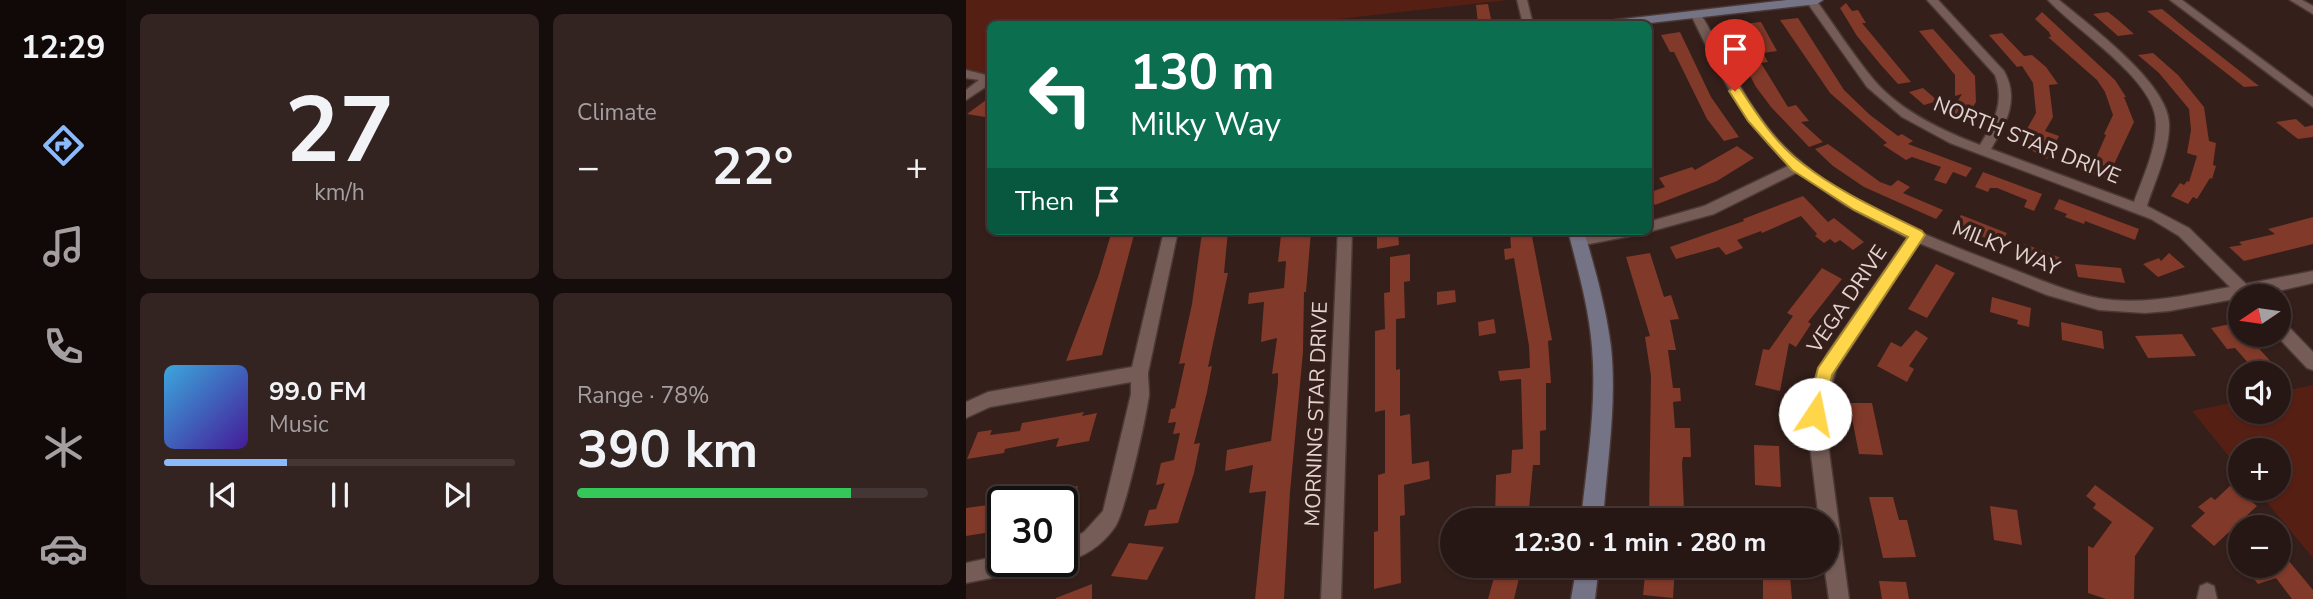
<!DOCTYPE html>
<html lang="en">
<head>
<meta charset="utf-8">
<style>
  body { margin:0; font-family:"Nunito Sans",sans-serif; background:#332422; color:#f1f3f6; height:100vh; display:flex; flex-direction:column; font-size:26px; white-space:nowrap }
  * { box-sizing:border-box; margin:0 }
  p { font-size:23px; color:#a49fa0 }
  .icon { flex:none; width:38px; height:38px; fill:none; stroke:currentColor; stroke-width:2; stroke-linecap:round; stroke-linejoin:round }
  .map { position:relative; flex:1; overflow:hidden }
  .sheet { display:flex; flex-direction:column; gap:14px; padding:14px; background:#150d0b; width:840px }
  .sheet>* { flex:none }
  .top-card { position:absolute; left:21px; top:21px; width:665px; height:214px; border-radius:10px; box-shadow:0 2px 5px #0004,0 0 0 2px #433634; background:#0b6e4f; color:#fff; overflow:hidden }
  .needle { width:46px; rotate:257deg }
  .fabs { position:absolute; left:1262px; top:284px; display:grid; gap:14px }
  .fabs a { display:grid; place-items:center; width:63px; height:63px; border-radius:50%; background:#271714; box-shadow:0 2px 5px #0004,0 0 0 2px #433634; font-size:35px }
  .speed { position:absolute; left:21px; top:486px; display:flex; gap:14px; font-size:35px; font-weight:700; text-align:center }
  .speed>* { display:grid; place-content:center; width:91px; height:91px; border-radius:50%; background:#271714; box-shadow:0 2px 5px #0004,0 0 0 2px #433634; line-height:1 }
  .speed .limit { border:4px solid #111; border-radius:10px; background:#fff; color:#111 }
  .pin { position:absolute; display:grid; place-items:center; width:60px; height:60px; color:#fff; margin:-72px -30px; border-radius:50% 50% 50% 0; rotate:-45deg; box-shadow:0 0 7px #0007 }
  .pin .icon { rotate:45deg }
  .me { position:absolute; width:77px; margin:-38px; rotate:11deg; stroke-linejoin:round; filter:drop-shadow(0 0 5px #0008) }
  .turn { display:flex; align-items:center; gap:24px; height:147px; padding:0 28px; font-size:32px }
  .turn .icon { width:91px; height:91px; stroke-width:2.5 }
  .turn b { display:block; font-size:49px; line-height:60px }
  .then { display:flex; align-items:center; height:66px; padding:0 28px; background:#0003; gap:14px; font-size:26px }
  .big { font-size:52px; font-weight:700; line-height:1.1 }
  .sheet .card { flex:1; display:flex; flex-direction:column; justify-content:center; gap:10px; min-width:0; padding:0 24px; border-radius:10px; background:#332422 }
  .sheet .dial { align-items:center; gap:0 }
  .dial b { font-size:91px; line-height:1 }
  .song { display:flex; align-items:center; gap:21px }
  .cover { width:84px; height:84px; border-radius:10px; background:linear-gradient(135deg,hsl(200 70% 55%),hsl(260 70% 35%)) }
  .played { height:7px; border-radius:4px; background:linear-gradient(90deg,#8bbafc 35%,#433634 35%) }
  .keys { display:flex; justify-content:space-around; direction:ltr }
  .heat { display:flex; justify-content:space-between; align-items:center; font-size:38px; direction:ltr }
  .charge { height:10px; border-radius:5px; background:linear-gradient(90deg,#34c759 78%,#433634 0) }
  .sheet .tiles { flex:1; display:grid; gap:14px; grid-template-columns:repeat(2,1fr) }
  .trip { position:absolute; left:474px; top:508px; width:399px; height:70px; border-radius:35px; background:#271714; box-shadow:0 2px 5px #0004,0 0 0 2px #433634; font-weight:700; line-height:70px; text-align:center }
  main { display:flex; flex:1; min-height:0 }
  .tab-bar { display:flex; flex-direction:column; width:126px; justify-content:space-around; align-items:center; background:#100908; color:#a49fa0 }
  .tab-bar .icon { width:49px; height:49px }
  .tab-bar .selected { color:#8bbafc }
  .tab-bar b { font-size:32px; color:#f1f3f6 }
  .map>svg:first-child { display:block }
</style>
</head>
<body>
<main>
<nav class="tab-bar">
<b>12:29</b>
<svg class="icon selected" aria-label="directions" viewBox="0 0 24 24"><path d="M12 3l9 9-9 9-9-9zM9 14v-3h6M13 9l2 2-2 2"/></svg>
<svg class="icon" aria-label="music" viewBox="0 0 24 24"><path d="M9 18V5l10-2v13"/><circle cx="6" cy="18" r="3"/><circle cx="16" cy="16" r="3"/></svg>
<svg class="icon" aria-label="phone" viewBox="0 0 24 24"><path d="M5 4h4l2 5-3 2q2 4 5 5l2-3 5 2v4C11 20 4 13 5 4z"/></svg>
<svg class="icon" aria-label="climate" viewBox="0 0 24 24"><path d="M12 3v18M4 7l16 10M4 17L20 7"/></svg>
<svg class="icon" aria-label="car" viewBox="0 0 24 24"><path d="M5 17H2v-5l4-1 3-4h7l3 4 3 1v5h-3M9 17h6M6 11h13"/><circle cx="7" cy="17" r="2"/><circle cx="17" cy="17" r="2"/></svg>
</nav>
<section class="sheet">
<div class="tiles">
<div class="card dial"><b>27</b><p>km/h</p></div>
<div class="card"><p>Climate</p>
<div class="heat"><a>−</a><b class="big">22°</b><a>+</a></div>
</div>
<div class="card">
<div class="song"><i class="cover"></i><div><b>99.0 FM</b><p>Music</p></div></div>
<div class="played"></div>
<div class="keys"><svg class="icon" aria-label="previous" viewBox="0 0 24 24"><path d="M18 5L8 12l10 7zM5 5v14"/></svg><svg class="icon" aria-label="pause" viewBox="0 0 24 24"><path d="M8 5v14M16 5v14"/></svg><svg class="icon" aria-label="next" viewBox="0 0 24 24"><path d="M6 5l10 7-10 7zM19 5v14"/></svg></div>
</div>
<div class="card"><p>Range · 78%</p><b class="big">390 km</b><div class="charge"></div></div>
</div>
</section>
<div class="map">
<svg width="1347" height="599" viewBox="0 0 1347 599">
  <rect width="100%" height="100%" fill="#341f1a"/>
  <path fill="#561f14" d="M0,0h542l-214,24h-304v55l-24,-6z
    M1347,385v173l-58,-70h23v-38h-38v20l-48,-59 48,-10v10h38l1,-19z"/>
  <path fill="#813929" d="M880,3l6,8 6,-1 8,13h-4l49,59 -13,2 -18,-20 -23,-28 -17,-28z
    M522,4l4,20h-14l-2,-19z
    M1196,9l28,23 69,54 -15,1 -97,-76z
    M1076,12l73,68 11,17h-2l10,25 -27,57 -30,-11 6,-13 12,5 11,-25 -2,-1 9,-19 -8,-23 -8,-12 -49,-43h3l-2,-5 -14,-13z
    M1142,12l9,7 17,15 -16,2 -25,-22z
    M832,18l46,72 26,25 28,21 4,-2 11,7 -5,3 64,24 -6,9 -13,-5 -7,12 -12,-4 7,-13 -29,-10 -6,3 -23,-15 4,-2 -57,-50 -50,-73z
    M795,22l16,29 -14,2 5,9 -7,1 27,44 8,-2 13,16 -8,1 22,20 -14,5 -38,-40 -15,-20 -32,-61z
    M967,29l42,47 1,26 -13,21 -8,-3v-15l7,-11 -7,2v-21l-36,-44z
    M714,32l31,65 28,40 -15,4 -17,-22 -33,-67h-4l-9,-17z
    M1036,33l22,23 8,-1 14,12 12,17 -9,1 4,32 -8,14 14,5 -12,23 -28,-16 17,-30 -3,-30 -11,-17 -5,1 -28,-32z
    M1187,53l25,22 26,32 5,34 7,2 -3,22 3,1 -4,13 -2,-1 -13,21 -4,-2 -5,7 -17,-8 9,-13 4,2 3,-4 2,1 8,-26 -10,-3 4,-23 -2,-21 -30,-36 -21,-18z
    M957,88l15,13 -14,4 -15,-13z
    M24,97v16l-5,4 -18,-3z
    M1330,119l9,8 8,-2v12l-15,2 -22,-17z
    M862,144l52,38 11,4 7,-6 12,7 -7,6 40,17 -7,9 -72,-32 -31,-21 -18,-17z
    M771,146l17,12 -37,23 -62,24 -7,-10v-2l17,-6 -6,-9 33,-11 3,3z
    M1017,172l59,22 -8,17 -10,-4 3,-7 -30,-12h-7l-2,4 -13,-5z
    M837,196l25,26 6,-4 30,24 -11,8 -13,-10 -5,3 -5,-4 -6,4 -9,-7 2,-2 -16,-18 -39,17 -1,-2 -24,9 6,8 -17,7 -7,-8 -43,12 -6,-12 74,-26 -1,-2z
    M1093,199l80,30 -4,11 -50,-19 -1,3 -19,-7 2,-3 -13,-5z
    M995,215l46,18 -6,11 -46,-18z
    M1347,217v27l-69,17 -15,-14 13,-2 -3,-3 36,-8 -7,-5z
    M146,231h23l-33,124 -36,6 32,-84z
    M249,231h13l-4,42h4l-20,94 4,-1 -5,26 -13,52 6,-1 -6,30 -16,50 -34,3 5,-16 7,-1 9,-26 -9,2 5,-22 13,-3 6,-27 -7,1 3,-12 -8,1 3,-14 4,-1 10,-45 -6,1 13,-60 10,-71z
    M327,231h18l-5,61h-2l-1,60 -13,140 -6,107h-29l11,-108 -17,2 4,-28 -28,6 2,-21 44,-9 7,-59v-9l-6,1 5,-36 -16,4 3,-40 -16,2 1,-11 35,-5 2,-27 -8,1 3,-27z
    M411,231h21l1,14 -22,4z
    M558,231h7l21,109 -4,1 3,42h-5v47l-6,1v34h-7l-5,55h-33l1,-45 15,-2 1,-23 11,-1 -2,-70 -21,2 -2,-10 32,-3 -1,-22 -15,-88 -9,2 -1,-11 7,-1 -1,-15z
    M1059,244l36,14 -5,12 -36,-15z
    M684,253l14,44 7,-2 8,24 -9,1 6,30h-8l5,38h7l1,13 -8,1 2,26h15l1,29h-8l-1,6 2,46h-14v10h-21l2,-143 -6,-39 5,-1 -24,-79z
    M1203,253l16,14 -27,10 -15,-13 16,-6 2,3z
    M444,254v27l-6,1 1,36 -9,1v51l4,-1v47l10,-2 2,50 17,-3 1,18 -26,6 1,30 -5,1 1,67 -27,6v-57l4,-1v-56l7,-2v-63l-10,2v-81l10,-2 -1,-36 6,-1v-35z
    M970,264l19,9 -28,45 -19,-9z
    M1109,264l46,4 4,15 -47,-6z
    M856,268l20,11 -34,43 3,2 -15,23 -7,-4 -9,48 -25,-6 8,-36 6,1 24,-34 -6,-3z
    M489,290l1,12 -19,3v-13z
    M1026,297l39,11 -2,19 -12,-3 1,-4 -28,-8z
    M528,319l2,14 -17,3 -1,-14z
    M1095,322l41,9 2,18 -42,-9z
    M1269,323l5,5v6h6l35,39h-24l-22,-25 -8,1 -16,-21z
    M950,330l12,8 -19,28 5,3 -7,13 -30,-16 14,-24 10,5z
    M1216,334l14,22 -48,2 -13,-22z
    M883,403h23l11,52 -24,-1z
    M118,412l-2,4 15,-3 -8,28 -33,6 3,-9 -54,11 -1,4 -37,6 11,-27 14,-2 -2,5 30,-4 2,-8z
    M788,445l25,1 2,41 -26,-2z
    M1129,485l59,43 -19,28 -1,43h-28l-18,-6v-47l5,2 19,-26 -19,-14 3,-4 -10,-8z
    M1265,485l26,21 -43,40 -23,-20 14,-13 -7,-6 13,-10 4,3z
    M112,486l-6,25 -10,2v-11h-35l-1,-5z
    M903,497h24l6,23h8l9,37 -33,1z
    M37,503v27l-37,6v-28z
    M1024,506l27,4 5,35 -28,-5z
    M163,543l35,4 -17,33 -36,-4z
    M1312,548l35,42v9h-21l-16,-21 -18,6 -15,-19h35z
    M680,565h29l-2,33 -30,-3z
    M797,565h26l3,34h-29z
    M529,574l24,4 -5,21h-26z
    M913,581l27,1 3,17h-27z
    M126,584v15h-36v-1z"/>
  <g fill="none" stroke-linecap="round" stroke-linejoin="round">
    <g stroke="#4b3936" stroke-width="3">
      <path id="street" d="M551,0h10l6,24h-10z
        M850,0c19,26 37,55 58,80 26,31 69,51 106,65 14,-23 25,-43 15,-70l-68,-75h11l66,71c16,29 2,52 -13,78l143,53c9,-25 22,-52 22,-78 1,-44 -81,-94 -108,-124h11c30,25 109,83 110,123 1,28 -14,57 -22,83l42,22 57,56 67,-13v12l-57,13h-16v2l-71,13 -24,2 -46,-3 -52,-15 -128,-52 -83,127 -12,44 25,185h-20l-5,-34h3v-45h-8l-13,-106 6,-29 15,-31 80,-116 -61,-32 -48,-34 -84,42 -66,18 -4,-1h4v-9l56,-16 86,-41c-48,-41 -72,-95 -99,-150l1,-2h8c29,47 44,93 85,134 58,58 142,89 217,118 32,12 63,26 96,33 44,8 88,-3 132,-11l-51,-51 -28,-17 -201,-76 -48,-26 -35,-30 -61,-86z
        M1204,0h12l131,97v10z
        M1324,0h12l11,6v8z
        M0,70l24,6v8l-24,16v-10l13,-10 -13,-2z
        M198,231h14l-30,142c0,7 1,15 1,22 -3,23 -23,115 -34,132 -13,19 -31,30 -53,36l-3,-1h3v-19l22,-11 19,-21 28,-117v-12l-141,25 -24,11v-16l22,-10 144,-25z
        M372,231h14l-11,368h-20z
        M637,231h34l-7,5 -51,10 -7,-5 2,-4z
        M1312,321l6,1 29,30v18l-6,-2 -32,-34h3z
        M37,555v7h28l-3,7 -7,3 -55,11v-20z
        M1241,583l7,3 3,13h-20l3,-13z"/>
    </g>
    <g stroke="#4b3936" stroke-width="3">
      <path id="secondary" d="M821,0h36l-6,4 -176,20h-32l6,-4z
        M602,231h16c11,38 22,76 27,116 6,57 -4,116 -8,173h-22c6,-57 16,-115 11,-173 -3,-39 -14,-77 -24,-116z
        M611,565h22l-4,34h-24z"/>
    </g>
    <use href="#street" fill="#755c56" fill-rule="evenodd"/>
    <use href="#secondary" fill="#757386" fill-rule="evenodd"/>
  </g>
  <path fill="#ffd54a" stroke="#a68a30" stroke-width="2" d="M769,87l5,1c17,27 37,57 63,76 36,28 79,47 119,67l3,4 -93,140 -8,39 -2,5 -7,3 -6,-3 -3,-5 12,-46 90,-131 -54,-27 -62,-40 -44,-49 -19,-30z"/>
  <g text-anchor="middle" stroke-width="7" stroke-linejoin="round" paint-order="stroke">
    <g font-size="21" fill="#e3d4d1" stroke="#341f1a">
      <text transform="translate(1061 140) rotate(22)" y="7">NORTH STAR DRIVE</text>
      <text transform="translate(1040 248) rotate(22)" y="7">MILKY WAY</text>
      <text transform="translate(881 299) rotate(-56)" y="7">VEGA DRIVE</text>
      <text transform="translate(350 414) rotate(-88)" y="7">MORNING STAR DRIVE</text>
    </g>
  </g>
</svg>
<div class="fabs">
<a><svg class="needle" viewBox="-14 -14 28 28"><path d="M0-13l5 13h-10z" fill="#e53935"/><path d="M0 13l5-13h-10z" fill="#a49fa0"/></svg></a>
<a><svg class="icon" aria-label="sound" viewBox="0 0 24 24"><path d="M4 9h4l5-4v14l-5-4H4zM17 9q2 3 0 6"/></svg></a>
<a>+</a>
<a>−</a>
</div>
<div class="speed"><div class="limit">30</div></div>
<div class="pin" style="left:769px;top:91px;background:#d93025"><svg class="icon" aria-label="arrive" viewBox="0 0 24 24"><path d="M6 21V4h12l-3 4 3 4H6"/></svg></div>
<svg class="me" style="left:849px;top:414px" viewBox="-20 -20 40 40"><circle r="19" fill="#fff"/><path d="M0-13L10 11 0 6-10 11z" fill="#ffd54a"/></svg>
<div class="trip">12:30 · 1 min · 280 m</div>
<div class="top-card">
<div class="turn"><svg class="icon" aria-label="left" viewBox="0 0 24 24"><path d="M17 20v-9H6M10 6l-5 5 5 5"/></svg><div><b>130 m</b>Milky Way</div></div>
<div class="then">Then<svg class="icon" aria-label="arrive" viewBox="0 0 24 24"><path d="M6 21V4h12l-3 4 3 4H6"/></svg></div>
</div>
</div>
</main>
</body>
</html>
